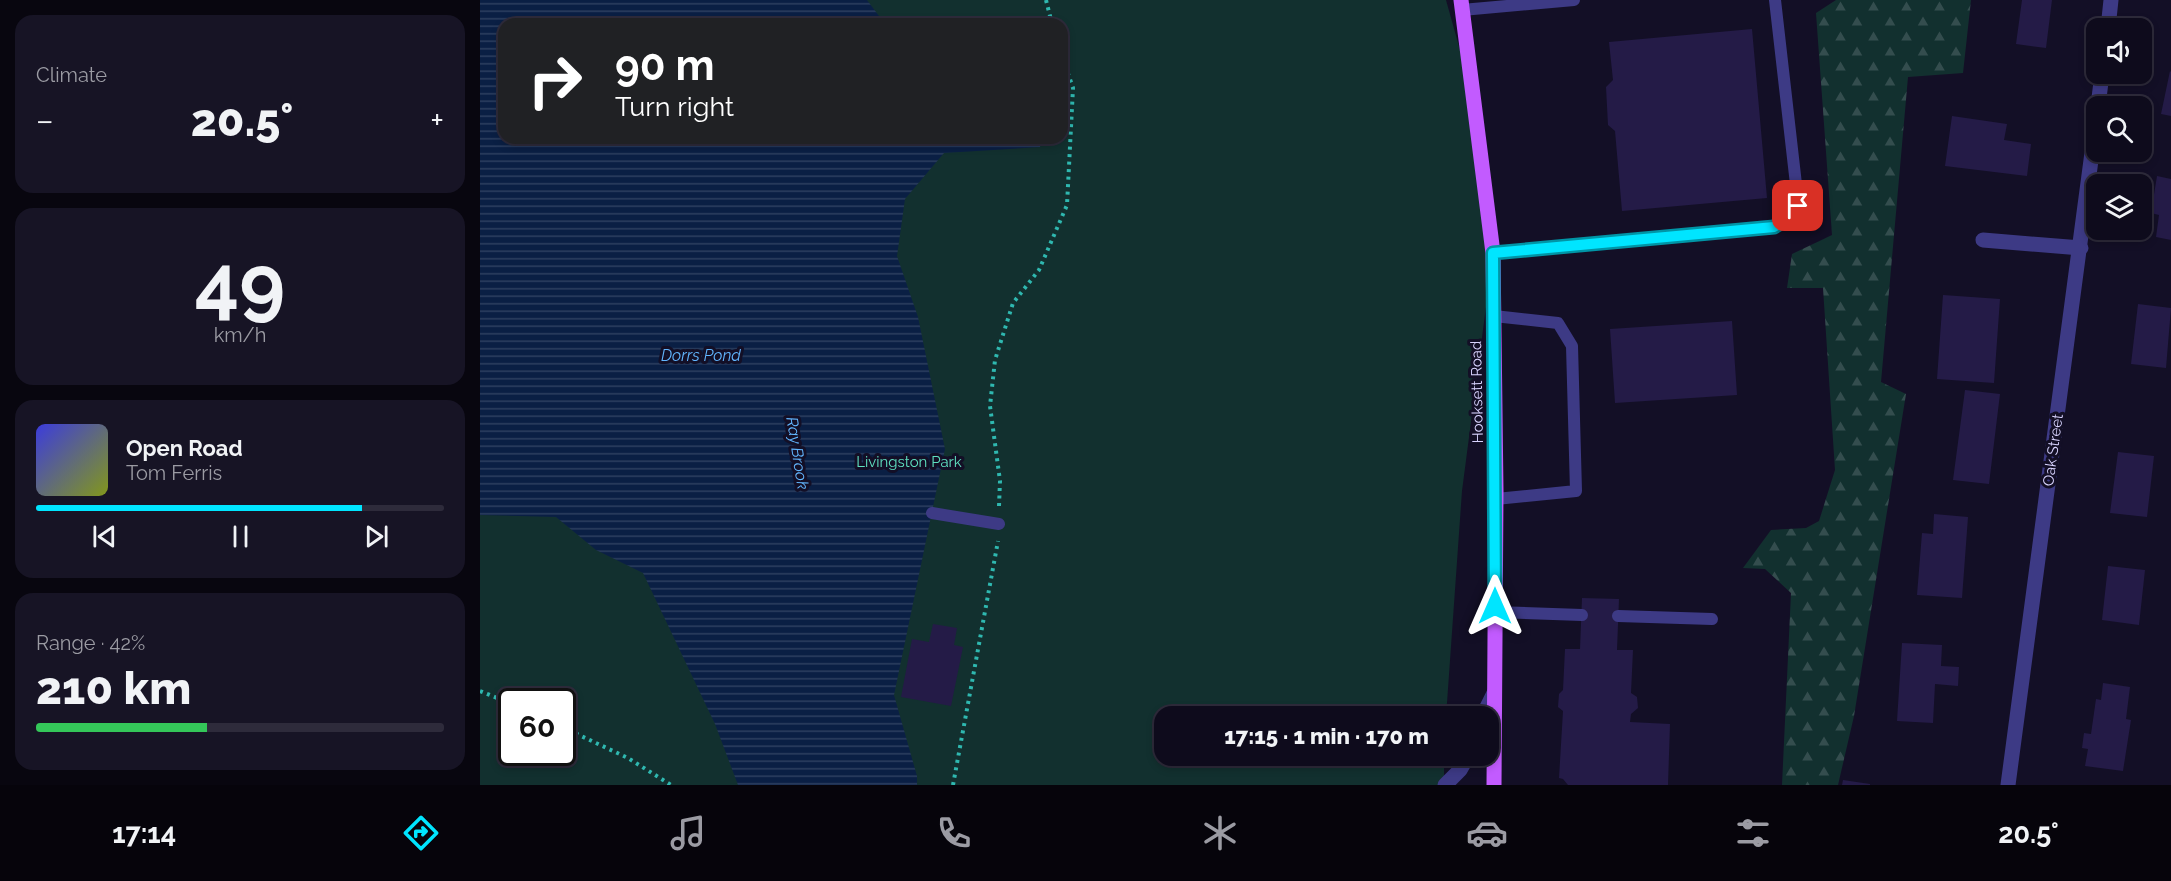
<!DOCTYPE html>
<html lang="en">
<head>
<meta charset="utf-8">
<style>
  body { margin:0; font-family:Raleway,sans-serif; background:#171425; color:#f1f3f6; height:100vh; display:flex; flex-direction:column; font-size:22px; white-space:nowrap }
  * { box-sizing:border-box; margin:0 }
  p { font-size:20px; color:#9b9ba3 }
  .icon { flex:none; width:33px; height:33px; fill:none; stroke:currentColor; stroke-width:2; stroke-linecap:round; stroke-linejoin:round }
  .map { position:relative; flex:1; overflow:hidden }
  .panel { display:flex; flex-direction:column; gap:15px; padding:15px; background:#08060f; width:480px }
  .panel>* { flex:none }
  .top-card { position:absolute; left:18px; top:18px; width:570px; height:126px; border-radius:18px; box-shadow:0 3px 9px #0003,0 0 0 2px #2e2b3b; background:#202124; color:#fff; overflow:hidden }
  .buttons { position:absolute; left:1606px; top:18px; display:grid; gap:12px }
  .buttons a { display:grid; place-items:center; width:66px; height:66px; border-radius:12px; background:#0e0b1c; box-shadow:0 3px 9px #0003,0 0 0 2px #2e2b3b; font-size:30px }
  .speed { position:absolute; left:18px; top:688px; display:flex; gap:12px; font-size:30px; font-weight:700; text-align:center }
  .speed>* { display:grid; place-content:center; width:78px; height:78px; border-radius:50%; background:#0e0b1c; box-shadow:0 3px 9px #0003,0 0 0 2px #2e2b3b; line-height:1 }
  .speed .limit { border:3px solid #111; border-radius:9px; background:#fff; color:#111 }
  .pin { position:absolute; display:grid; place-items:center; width:51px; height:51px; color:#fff; margin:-26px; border-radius:12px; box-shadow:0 3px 9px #0006 }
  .me { position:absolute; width:66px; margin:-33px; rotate:0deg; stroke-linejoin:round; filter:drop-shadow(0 0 4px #0008) }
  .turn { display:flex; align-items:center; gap:21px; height:126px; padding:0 18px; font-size:27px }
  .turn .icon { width:78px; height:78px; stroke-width:2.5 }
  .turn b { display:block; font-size:42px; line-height:51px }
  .big { font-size:45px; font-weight:800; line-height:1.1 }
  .panel .widget { flex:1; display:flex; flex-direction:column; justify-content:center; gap:9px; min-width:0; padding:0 21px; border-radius:18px; background:#171425 }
  .panel .dial { align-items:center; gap:0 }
  .dial b { font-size:78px; line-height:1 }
  .song { display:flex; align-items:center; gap:18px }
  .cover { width:72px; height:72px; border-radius:9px; background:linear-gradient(135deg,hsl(240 70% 55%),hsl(70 70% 35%)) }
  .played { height:6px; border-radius:3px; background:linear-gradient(90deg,#00e5ff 80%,#2e2b3b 80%) }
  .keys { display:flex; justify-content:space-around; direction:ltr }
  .heat { display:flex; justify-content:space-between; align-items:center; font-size:33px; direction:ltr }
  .charge { height:9px; border-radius:4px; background:linear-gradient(90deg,#34c759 42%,#2e2b3b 0) }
  .trip { position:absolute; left:674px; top:706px; width:345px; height:60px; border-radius:18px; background:#0e0b1c; box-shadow:0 3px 9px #0003,0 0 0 2px #2e2b3b; font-weight:800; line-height:60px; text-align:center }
  .tabs { display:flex; height:96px; justify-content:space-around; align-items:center; background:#06040b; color:#9b9ba3 }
  .tabs .icon { width:42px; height:42px }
  .tabs .active { color:#00e5ff }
  .tabs b { font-size:27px; color:#f1f3f6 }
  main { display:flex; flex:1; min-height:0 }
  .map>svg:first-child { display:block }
</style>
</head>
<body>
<main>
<section class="panel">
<div class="widget"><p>Climate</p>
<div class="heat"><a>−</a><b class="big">20.5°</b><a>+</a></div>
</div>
<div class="widget dial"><b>49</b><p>km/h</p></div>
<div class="widget">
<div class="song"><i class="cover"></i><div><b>Open Road</b><p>Tom Ferris</p></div></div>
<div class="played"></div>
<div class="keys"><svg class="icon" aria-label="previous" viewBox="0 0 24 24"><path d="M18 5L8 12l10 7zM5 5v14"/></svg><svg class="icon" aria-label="pause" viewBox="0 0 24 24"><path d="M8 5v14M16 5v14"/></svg><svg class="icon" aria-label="next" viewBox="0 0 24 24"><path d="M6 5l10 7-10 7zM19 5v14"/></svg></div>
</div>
<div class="widget"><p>Range · 42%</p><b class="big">210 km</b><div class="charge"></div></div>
</section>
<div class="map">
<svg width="1691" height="785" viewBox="0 0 1691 785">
  <defs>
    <pattern id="forest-firs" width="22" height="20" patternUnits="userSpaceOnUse" patternTransform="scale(1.5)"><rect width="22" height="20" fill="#12302f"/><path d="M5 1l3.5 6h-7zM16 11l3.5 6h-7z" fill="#344d4e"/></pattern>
    <pattern id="water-rules" width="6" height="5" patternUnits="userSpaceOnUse" patternTransform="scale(1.5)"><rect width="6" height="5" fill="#0a1f44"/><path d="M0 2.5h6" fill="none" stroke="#2d3f60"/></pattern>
  </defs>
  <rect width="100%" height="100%" fill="#130f26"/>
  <path fill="url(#forest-firs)" d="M1356,0h135l-8,73 -55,4 -27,305 25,12 -52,322 -16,69h-56l9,-192 -26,-24 -22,-1 28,-38 35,-2 13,-7 16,-51 -12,-182h-36l5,-34 40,-19 -16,-222z"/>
  <path fill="#12302f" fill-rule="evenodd" d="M0,0h966l28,100 19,153 -31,238 -16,226h-282v39h280v29h-964zM24,24h558v114h-558zM32,702h50v51h-50z"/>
  <path fill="url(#water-rules)" d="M0,0h387l18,24h-381v114h538l-2,9 -96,6 -39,46 -8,57 21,61 27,132 -51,246 23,81v9h-179l-23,-61 -72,-151 -47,-23 -40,-33 -76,-2z"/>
  <path fill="#241b47" d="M1542,0h30l-6,48 -30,-4z
    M1272,29l15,169 -145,13 -7,-80 -7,-6 -2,-38 7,-7 -4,-38z
    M1690,71l1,1v44l-10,-2z
    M1472,116l55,8 -3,16 27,4 -4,32 -82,-10z
    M1677,176l14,3v61l-15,-3 3,-22 -8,-2z
    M1463,295l57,4 -6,84 -57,-4z
    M1658,304l33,4 -5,60 -35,-4z
    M1252,321l5,74 -122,8 -5,-74z
    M1485,390l35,4 -11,90 -36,-4z
    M1638,452l36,4 -7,61 -37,-4z
    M1454,514l34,3 -6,81 -45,-3 5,-62 11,1z
    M1628,566l37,4 -6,55 -37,-5z
    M1102,598l37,1 -2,51h16l-2,43 6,4 1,11 -7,6 -1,8 40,2 -2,61h-100l-5,-6 -4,-1 4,-67 -5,-4 1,-13 4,-4 2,-41h15z
    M453,624l24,4 -3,17 9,2 -12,59 -50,-9 11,-58 17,3z
    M1422,643l40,2 -1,21 18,1 -1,19 -23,-2 -2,39 -36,-2z
    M1623,683l27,4 -4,32 5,1 -8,51 -38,-5 3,-17 -6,-1 2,-15 7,1 5,-35 5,1z
    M1363,780l27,4v1h-28z"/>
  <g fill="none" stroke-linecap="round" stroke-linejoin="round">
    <path stroke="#2fb8b0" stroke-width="4" stroke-dasharray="3 4.5" stroke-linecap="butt" d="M566,0l6,24
      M519,506l1,-25 -10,-75 5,-46 18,-57 26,-33 28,-65 6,-117 -11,-32
      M0,691l32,13
      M82,727l66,31 43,27
      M473,785l45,-244"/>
    <path stroke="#3d3a85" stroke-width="12" d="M982,10l112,-10
      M1013,253l264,-24c23,-3 42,-9 40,-36l-22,-193
      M1014,316l64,7 14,23 4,145 -80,8
      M452,513l67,11
      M1015,612l87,3
      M1138,616l94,3"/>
    <path stroke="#3d3a85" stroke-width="15" d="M1628,28l3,-28
      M1618,106l4,-32
      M1503,240l98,8
      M1002,717l12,-24
      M965,785l15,-15 8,-14
      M1528,785l89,-670"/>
    <path stroke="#c25bff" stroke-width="15" d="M981,0l32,253 3,238 -2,294"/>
  </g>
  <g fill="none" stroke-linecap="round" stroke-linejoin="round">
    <g stroke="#0095a6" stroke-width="15">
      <path id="route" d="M1015,606l-2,-353 281,-26 17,-10 7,-11"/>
    </g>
    <use href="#route" stroke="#00e5ff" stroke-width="10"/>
  </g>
  <g text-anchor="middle" stroke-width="6" stroke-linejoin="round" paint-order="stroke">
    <g font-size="15" fill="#d9d4ff" stroke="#130f26">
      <text transform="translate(997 392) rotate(-91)" y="5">Hooksett Road</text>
      <text transform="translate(1573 450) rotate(-82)" y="5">Oak Street</text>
    </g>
    <g font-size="15" fill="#5fe0c0" stroke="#130f26">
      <text x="429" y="467">Livingston Park</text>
    </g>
    <g font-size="16" font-style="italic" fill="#62b6ff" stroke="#130f26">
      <text x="221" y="361">Dorrs Pond</text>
      <text transform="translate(318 453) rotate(81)" y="6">Ray Brook</text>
    </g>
  </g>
</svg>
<div class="buttons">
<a><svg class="icon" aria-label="sound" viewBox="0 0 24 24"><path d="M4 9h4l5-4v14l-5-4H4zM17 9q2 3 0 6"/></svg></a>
<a><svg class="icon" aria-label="search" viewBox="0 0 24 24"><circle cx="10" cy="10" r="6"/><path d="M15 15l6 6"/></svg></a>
<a><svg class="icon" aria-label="layers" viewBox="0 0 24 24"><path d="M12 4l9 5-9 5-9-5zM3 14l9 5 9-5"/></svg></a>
</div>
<div class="speed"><div class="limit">60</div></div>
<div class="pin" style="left:1318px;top:206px;background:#d93025"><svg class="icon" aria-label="arrive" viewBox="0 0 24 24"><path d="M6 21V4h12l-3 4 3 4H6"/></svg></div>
<svg class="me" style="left:1015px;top:606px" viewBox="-20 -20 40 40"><path d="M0-17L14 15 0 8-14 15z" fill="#00e5ff" stroke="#fff" stroke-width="4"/></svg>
<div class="trip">17:15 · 1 min · 170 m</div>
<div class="top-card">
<div class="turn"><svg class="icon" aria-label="right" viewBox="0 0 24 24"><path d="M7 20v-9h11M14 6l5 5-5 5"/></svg><div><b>90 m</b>Turn right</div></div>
</div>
</div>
</main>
<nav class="tabs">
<b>17:14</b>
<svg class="icon active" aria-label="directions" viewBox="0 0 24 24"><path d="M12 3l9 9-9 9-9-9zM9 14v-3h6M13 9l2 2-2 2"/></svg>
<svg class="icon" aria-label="music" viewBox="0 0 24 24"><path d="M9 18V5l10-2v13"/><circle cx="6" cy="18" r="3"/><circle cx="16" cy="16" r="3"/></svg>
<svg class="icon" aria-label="phone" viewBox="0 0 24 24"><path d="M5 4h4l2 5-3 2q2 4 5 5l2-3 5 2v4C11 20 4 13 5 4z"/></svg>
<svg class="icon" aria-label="climate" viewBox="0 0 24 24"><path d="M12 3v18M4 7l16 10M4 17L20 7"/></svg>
<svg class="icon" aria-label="car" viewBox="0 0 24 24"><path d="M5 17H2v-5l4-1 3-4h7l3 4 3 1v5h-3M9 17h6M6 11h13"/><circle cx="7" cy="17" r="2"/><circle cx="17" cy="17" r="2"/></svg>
<svg class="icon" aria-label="filters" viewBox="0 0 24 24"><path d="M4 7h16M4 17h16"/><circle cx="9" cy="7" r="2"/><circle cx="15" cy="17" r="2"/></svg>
<b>20.5°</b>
</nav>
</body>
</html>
